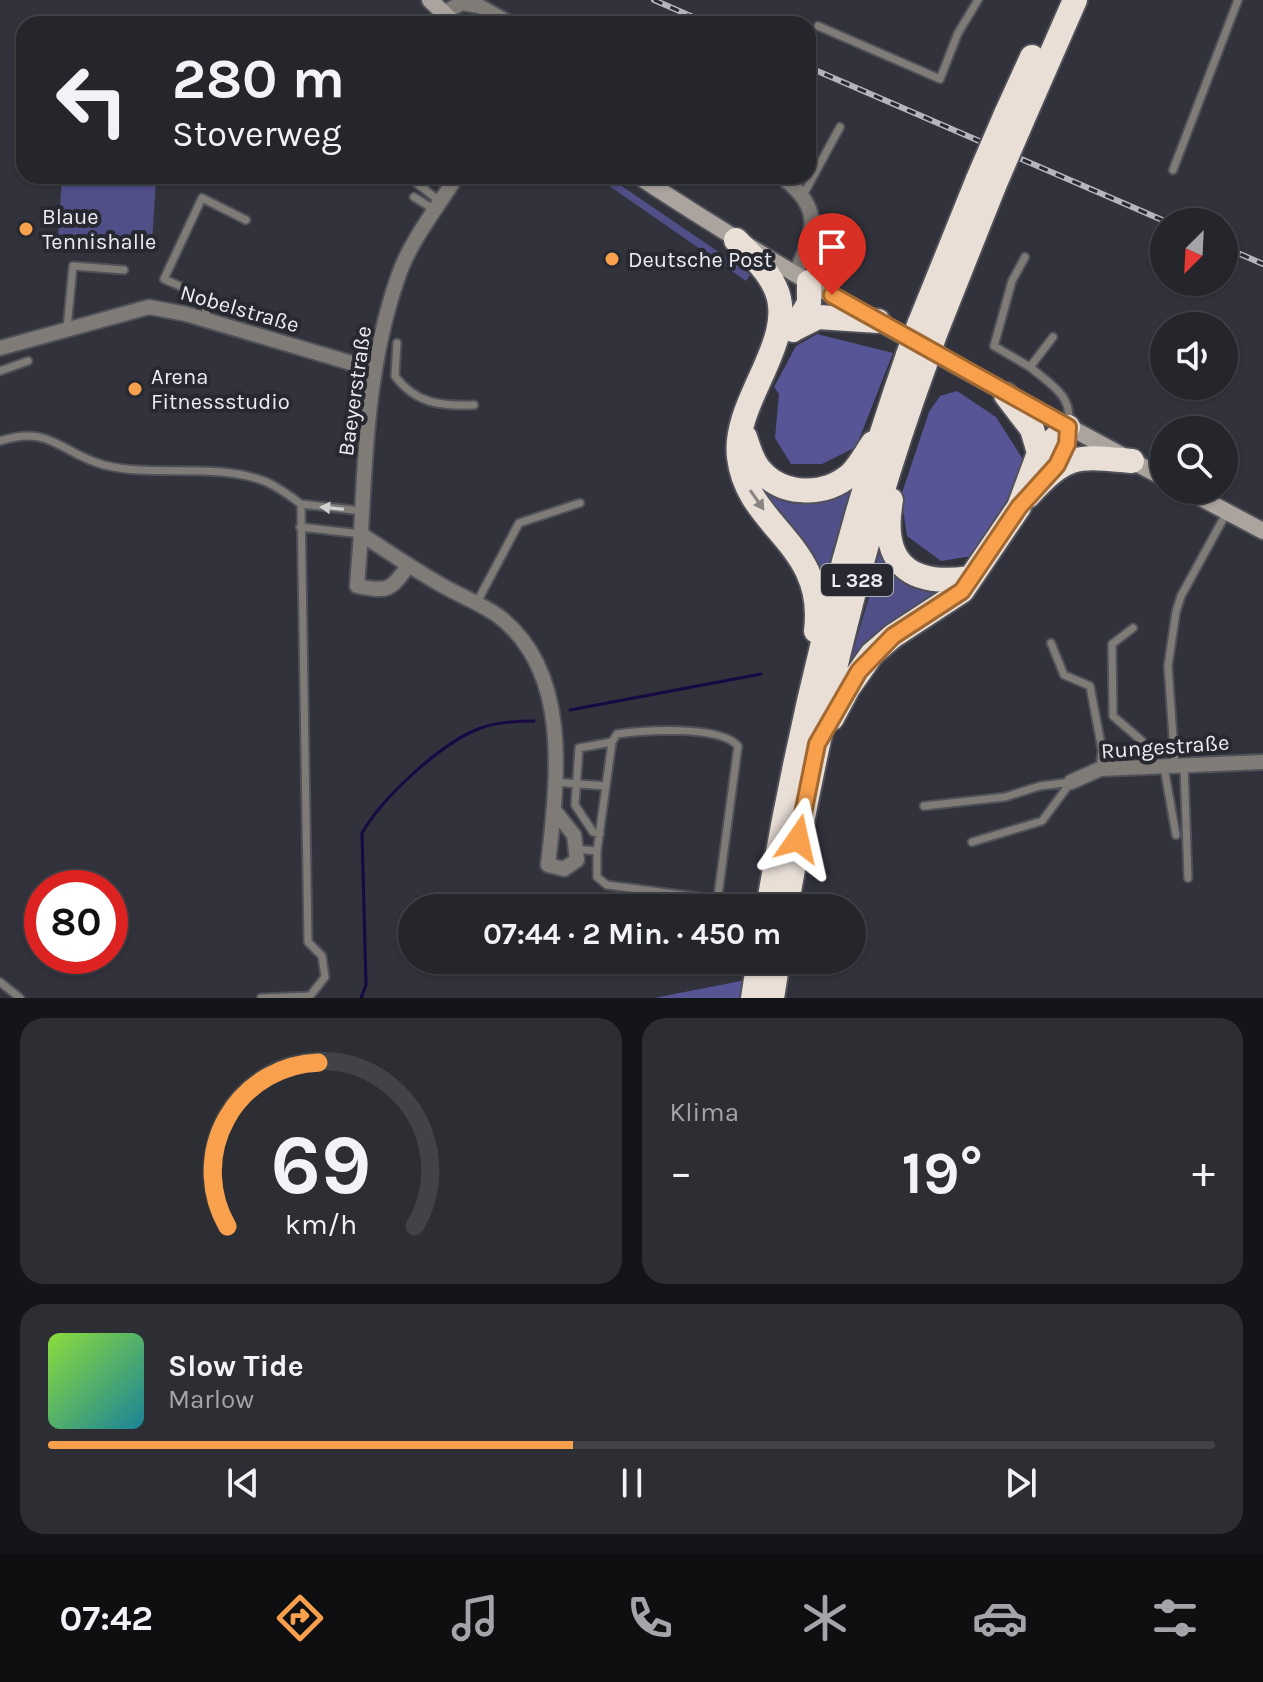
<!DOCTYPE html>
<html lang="de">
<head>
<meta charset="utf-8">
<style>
  body { margin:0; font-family:Karla,sans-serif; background:#2d2e34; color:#f1f3f6; height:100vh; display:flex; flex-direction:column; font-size:30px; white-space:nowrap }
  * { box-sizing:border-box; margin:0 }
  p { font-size:26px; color:#a3a5a9 }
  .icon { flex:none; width:44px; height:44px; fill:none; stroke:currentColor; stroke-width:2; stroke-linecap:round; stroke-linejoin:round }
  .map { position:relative; height:998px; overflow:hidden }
  .sheet { display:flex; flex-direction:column; gap:20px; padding:20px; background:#141518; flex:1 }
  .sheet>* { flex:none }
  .banner { position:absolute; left:16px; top:16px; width:800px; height:168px; border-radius:24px; box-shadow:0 2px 6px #0004,0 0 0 2px #424348; background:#25262c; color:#f1f3f6; overflow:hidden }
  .needle { width:52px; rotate:204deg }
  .tools { position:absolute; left:1150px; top:208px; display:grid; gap:16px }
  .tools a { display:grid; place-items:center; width:88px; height:88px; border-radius:50%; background:#25262c; box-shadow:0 2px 6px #0004,0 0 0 2px #424348; font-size:40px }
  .speed { position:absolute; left:24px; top:870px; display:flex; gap:16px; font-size:40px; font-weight:700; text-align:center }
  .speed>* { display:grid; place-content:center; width:104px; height:104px; border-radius:50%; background:#25262c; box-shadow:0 2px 6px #0004,0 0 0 2px #424348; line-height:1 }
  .speed .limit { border:12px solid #d22; background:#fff; color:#111 }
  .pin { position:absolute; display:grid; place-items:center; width:68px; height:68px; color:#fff; margin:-82px -34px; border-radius:50% 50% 50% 0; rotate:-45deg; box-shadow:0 0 8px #0007 }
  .pin .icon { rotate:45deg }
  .me { position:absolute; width:88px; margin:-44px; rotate:11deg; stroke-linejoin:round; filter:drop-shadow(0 0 6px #0008) }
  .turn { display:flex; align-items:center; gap:28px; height:168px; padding:0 24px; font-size:36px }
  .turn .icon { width:104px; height:104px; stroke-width:2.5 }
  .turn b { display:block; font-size:56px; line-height:68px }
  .big { font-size:60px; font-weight:700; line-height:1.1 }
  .sheet .widget { flex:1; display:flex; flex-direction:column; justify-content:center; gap:12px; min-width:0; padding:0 28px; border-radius:24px; background:#2d2e34 }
  .sheet .dial { align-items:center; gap:0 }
  .dial svg { height:208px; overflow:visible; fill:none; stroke:#424348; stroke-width:7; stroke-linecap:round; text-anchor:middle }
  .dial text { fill:#f1f3f6; stroke:none }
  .song { display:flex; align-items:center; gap:24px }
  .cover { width:96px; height:96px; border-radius:12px; background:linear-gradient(135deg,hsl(90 70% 55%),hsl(190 70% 35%)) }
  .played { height:8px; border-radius:4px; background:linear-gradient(90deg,#f8a04b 45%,#424348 45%) }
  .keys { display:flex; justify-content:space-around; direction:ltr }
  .heat { display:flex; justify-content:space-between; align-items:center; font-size:44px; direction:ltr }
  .sheet .tiles { flex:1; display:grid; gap:20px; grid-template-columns:1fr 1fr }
  .widget:last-child { grid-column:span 2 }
  .trip { position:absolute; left:398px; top:894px; width:468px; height:80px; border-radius:40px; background:#25262c; box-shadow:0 2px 6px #0004,0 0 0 2px #424348; font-weight:700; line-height:80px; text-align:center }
  .tabs { display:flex; height:128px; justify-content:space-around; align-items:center; background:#0f0f12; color:#a3a5a9 }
  .tabs .icon { width:56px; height:56px }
  .tabs .selected { color:#f8a04b }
  .tabs b { font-size:36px; color:#f1f3f6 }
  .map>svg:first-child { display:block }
</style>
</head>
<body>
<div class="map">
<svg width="1263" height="998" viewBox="0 0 1263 998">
  <rect width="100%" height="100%" fill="#31323b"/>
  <path fill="#504f87" d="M62,176l94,4 -4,64 -94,-6z
    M595,176h12l119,81 3,-2 21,20 -4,6z
    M758,476l95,5 -31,107 -53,-79z
    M880,544l68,44 -94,78 -4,-5 28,-94 -2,-8z"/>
  <path fill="#575596" d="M817,334l76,19 -37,94 -34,17h-31l-16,-26 4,-44 -5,-7 22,-41z
    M957,391l39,26 32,50 -50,88 -37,6 -34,-25 -6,-40 28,-84 11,-16z
    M746,980l-3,18h-89z"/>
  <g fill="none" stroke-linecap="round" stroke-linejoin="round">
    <path stroke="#160944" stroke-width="3" d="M570,710l191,-36
      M361,998l5,-13 -4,-152c21,-36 77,-88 116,-104 17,-7 37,-8 56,-8"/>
    <g stroke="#4f5058" stroke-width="11">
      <path id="lane" d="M818,26l122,53 18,-46 20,-33
        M1173,170l65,-170
        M407,176l34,26
        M423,188l8,-12
        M414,197l21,13
        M802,197l38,-70
        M1025,257l-13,24 -18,65 36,21
        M207,320c0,-27 -22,-31 -43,-41l38,-81 44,22
        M67,328l6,-62 51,4
        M1053,337l-23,30c20,17 44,29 38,58
        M397,343l-2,33c21,28 46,30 79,29
        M0,371l28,-10
        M0,441c50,-17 62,13 104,24 51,13 110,-3 160,16 13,5 26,15 37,23l7,438 14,14 3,21 -15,19 -49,2
        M301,504l61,7
        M300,527l61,7
        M477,602l42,-79 61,-20
        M1133,628l-21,16 1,72 29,25v26
        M1051,643l13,32 26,11 12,64 -2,19
        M1175,766l-7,-100 8,-54 5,-16 46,-84
        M1184,766l4,112
        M1164,767l12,68
        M554,782l52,4
        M924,806l81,-9 35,-11 31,-4
        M600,834l-7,-2 -18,-27 4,-57 33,-6
        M972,842l70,-21 29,-39
        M576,849l21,2 15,-109 5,-8c26,-4 103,-9 121,12l-20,150 -5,3 -106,-14 -10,-8v-26
        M0,982l20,16"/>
    </g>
    <g stroke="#4f5058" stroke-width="18">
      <path id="street" d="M443,13l19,-10 17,3 32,18
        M457,176c-20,32 -47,65 -59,101 -29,83 -33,170 -37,257 27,18 54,36 82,52 18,10 38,18 54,29 76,56 60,168 51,250l16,4 13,-9 -3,-25 -20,-25
        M780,176c44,31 35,55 15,98
        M0,348l149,-41 37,7 189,56
        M361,534l-4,52c31,6 33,5 51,-20
        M1071,782l29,-13 163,-7"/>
    </g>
    <g stroke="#4f5058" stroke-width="20">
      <path id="secondary" d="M430,0l25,24
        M638,176c169,112 348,206 526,302
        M1186,490l77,41"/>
    </g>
    <g stroke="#4f5058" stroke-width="28">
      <path id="highway" d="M1006,114l26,-57
        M1022,121l53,-121
        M736,240c14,14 30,28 39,47 25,52 -43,114 -36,170 8,71 88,86 77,174
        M919,325l59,-146
        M794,329l24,-12 60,4
        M793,330l16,-27v-21
        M935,334l59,-148
        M1006,395l26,34 7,24
        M745,437c4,11 7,25 16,34 23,26 65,25 90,3 9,-9 15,-21 22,-31
        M1028,496c40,-43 47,-40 104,-35
        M891,500c-11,62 17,87 78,78
        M832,718l16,-30 24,-34 21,-18 69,-45 57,-84 20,-54 29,-26
        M768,908c32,-188 77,-373 140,-553
        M786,908c33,-185 74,-367 139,-544
        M753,998l6,-38
        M772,998l6,-38"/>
    </g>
    <use href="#lane" stroke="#7f7b77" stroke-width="7"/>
    <use href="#street" stroke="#7f7b77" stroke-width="14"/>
    <use href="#secondary" stroke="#aaa39e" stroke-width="16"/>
    <use href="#highway" stroke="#e9dfd7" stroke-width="24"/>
    <g stroke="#b5b6bc" stroke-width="6">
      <path id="rail" d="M654,0l55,24
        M808,67l359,155
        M1224,247l39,17"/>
    </g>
    <use href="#rail" stroke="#272830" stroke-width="3" stroke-dasharray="9" stroke-linecap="butt"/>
    <g stroke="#4f5058" stroke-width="28" stroke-linecap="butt">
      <path id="highway-bridge" d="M978,179l28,-65
        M994,186l28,-65
        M908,355l11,-30
        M925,364l10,-30"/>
    </g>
    <use href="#highway-bridge" stroke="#e9dfd7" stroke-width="24"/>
  </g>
  <defs><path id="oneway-solid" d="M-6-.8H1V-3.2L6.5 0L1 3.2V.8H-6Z" transform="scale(2)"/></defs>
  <use fill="#888484" href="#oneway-solid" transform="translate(757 500) rotate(55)"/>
  <use fill="#d1d0d3" href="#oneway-solid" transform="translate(332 508) rotate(-174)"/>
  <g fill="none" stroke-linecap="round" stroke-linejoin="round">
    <g stroke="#a16831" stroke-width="20">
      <path id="route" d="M798,839l19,-95 42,-73 34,-35 69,-45 57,-84 38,-42 10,-21 1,-17 -236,-132"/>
    </g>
    <use href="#route" stroke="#f8a04b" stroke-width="14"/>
  </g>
  <g fill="#f8a04b" stroke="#272830" stroke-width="3">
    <circle cx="26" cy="229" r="8"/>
    <circle cx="612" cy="259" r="8"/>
    <circle cx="135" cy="389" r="8"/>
  </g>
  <g text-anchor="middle" stroke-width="8" stroke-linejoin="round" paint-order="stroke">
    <rect fill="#272830" stroke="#b1b1b8" stroke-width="2" x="821" y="564" width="72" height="32" rx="6"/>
    <g font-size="20" font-weight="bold" fill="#ececf2">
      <text x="857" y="587">L 328</text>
    </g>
    <g font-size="22" fill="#ececf2" stroke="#272830" text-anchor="start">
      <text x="42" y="224">Blaue<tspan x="42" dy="25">Tennishalle</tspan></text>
      <text x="628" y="267">Deutsche Post</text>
      <text x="151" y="384">Arena<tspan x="151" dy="25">Fitnessstudio</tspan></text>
    </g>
    <g font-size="22" fill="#ececf2" stroke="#272830">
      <text transform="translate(240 308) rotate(16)" y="8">Nobelstraße</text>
      <text transform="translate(354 391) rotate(-82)" y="8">Baeyerstraße</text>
      <text transform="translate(1165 746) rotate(-4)" y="8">Rungestraße</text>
    </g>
  </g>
</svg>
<div class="tools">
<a><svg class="needle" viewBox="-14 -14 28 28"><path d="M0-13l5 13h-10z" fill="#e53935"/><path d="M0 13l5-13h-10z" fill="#a3a5a9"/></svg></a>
<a><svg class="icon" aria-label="sound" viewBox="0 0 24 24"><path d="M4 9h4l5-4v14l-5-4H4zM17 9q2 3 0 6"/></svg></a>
<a><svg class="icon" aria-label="search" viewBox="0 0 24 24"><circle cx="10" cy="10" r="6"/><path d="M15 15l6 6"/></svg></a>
</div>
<div class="speed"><div class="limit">80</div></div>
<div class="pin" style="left:832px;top:295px;background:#d93025"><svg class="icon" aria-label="arrive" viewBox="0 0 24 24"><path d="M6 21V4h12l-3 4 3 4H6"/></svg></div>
<svg class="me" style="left:798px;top:839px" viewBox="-20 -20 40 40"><path d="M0-17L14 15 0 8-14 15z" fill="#f8a04b" stroke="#fff" stroke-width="4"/></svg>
<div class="trip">07:44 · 2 Min. · 450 m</div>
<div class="banner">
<div class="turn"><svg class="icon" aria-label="left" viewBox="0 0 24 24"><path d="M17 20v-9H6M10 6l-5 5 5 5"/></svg><div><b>280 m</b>Stoverweg</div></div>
</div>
</div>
<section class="sheet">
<div class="tiles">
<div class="widget dial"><svg viewBox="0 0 100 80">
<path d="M14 69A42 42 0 1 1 86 69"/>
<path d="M14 69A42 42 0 0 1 49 6" stroke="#f8a04b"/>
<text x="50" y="56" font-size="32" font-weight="700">69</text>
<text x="50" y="72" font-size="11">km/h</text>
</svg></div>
<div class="widget"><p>Klima</p>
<div class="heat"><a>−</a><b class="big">19°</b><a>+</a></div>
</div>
<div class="widget">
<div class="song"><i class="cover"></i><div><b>Slow Tide</b><p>Marlow</p></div></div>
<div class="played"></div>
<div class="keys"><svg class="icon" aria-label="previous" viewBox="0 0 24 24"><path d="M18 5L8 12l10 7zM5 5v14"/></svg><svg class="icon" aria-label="pause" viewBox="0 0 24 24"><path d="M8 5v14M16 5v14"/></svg><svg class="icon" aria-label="next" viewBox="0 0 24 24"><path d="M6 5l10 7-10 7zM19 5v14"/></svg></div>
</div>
</div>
</section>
<nav class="tabs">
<b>07:42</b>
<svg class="icon selected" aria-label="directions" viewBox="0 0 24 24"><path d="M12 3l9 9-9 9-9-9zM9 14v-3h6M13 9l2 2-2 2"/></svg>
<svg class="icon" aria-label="music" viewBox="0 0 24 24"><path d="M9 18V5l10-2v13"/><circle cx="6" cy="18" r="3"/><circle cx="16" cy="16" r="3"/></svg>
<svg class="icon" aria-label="phone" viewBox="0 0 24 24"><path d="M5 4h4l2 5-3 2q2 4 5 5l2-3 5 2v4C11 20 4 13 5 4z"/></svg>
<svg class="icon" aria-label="climate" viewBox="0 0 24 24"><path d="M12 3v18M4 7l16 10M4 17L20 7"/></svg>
<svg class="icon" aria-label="car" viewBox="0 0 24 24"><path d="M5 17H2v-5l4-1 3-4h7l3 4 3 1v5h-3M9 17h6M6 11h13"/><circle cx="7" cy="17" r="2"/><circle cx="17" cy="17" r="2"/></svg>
<svg class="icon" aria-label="filters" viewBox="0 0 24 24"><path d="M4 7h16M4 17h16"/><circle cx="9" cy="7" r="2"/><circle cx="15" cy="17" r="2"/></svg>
</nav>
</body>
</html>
